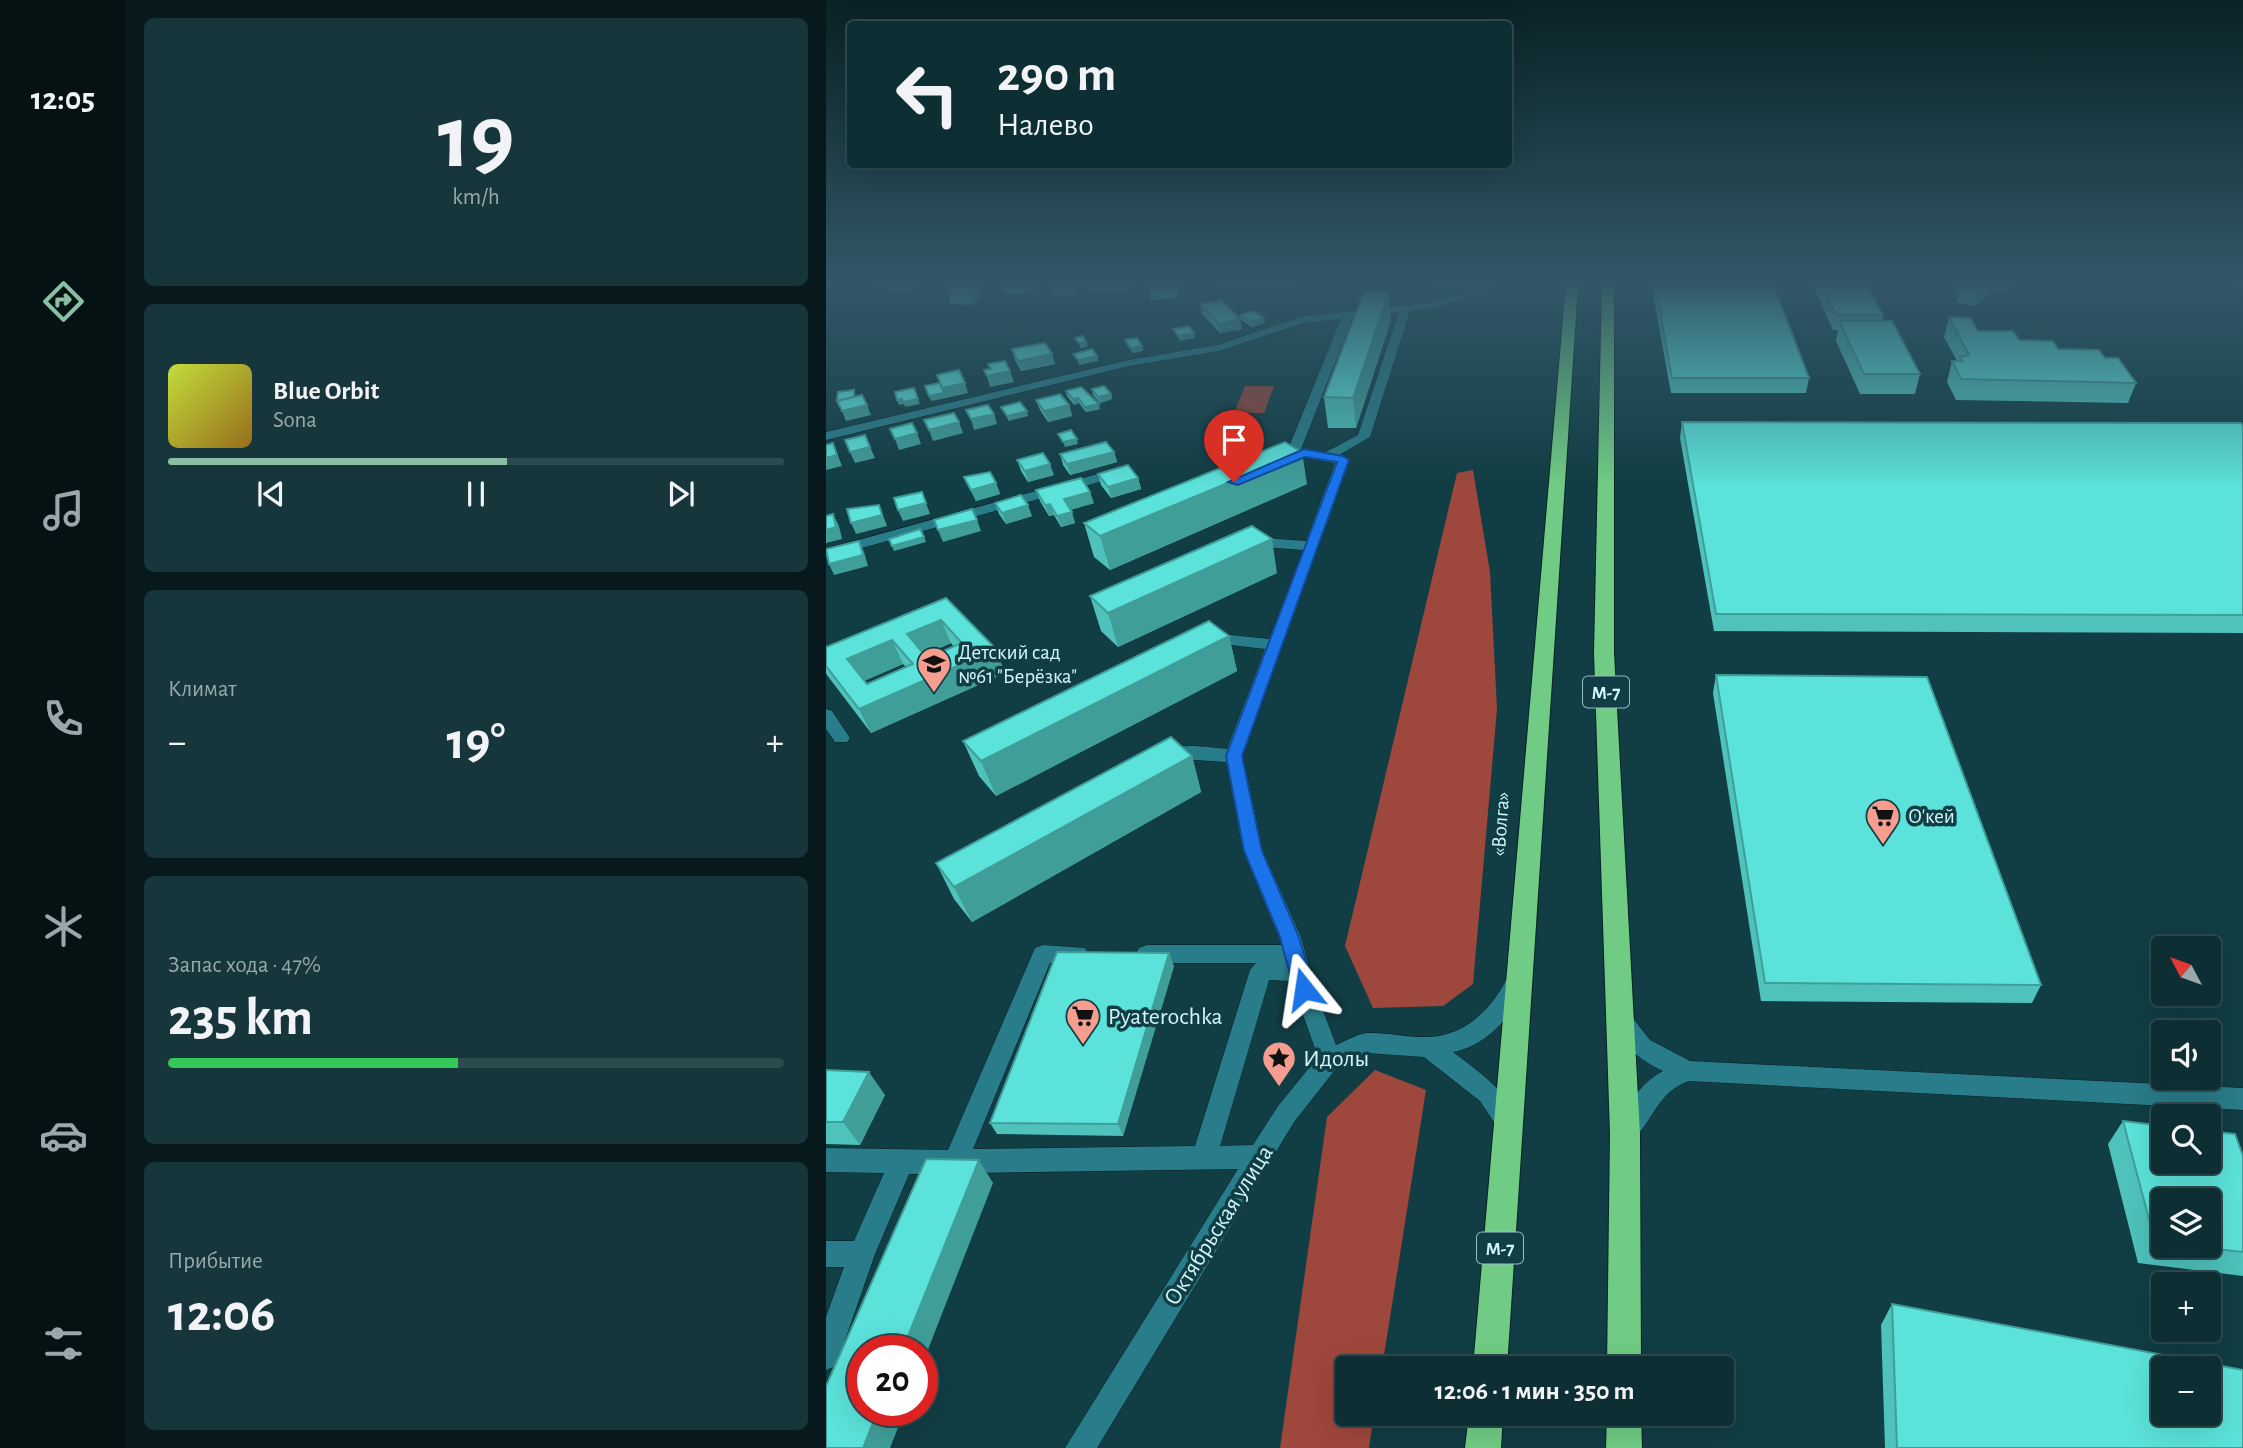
<!DOCTYPE html>
<html lang="ru">
<head>
<meta charset="utf-8">
<style>
  body { margin:0; font-family:"Alegreya Sans",sans-serif; background:#16363b; color:#f1f3f6; height:100vh; display:flex; flex-direction:column; font-size:26px; white-space:nowrap }
  * { box-sizing:border-box; margin:0 }
  p { font-size:23px; color:#9aa8ac }
  .icon { flex:none; width:38px; height:38px; fill:none; stroke:currentColor; stroke-width:2; stroke-linecap:round; stroke-linejoin:round }
  .map { position:relative; flex:1; overflow:hidden }
  .panel { display:flex; flex-direction:column; gap:18px; padding:18px; background:#07191c; width:700px }
  .panel>* { flex:none }
  .guide { position:absolute; left:21px; top:21px; width:665px; height:147px; border-radius:7px; box-shadow:0 7px 28px #0002,0 0 0 2px #2d4a4e; background:#0d2e33; color:#f1f3f6; overflow:hidden }
  .needle { width:46px; rotate:311deg }
  .fabs { position:absolute; left:1325px; top:936px; display:grid; gap:14px }
  .fabs a { display:grid; place-items:center; width:70px; height:70px; border-radius:7px; background:#0d2e33; box-shadow:0 7px 28px #0002,0 0 0 2px #2d4a4e; font-size:35px }
  .speed { position:absolute; left:21px; top:1335px; display:flex; gap:14px; font-size:35px; font-weight:700; text-align:center }
  .speed>* { display:grid; place-content:center; width:91px; height:91px; border-radius:50%; background:#0d2e33; box-shadow:0 7px 28px #0002,0 0 0 2px #2d4a4e; line-height:1 }
  .speed .limit { border:10px solid #d22; background:#fff; color:#111 }
  .pin { position:absolute; display:grid; place-items:center; width:60px; height:60px; color:#fff; margin:-72px -30px; border-radius:50% 50% 50% 0; rotate:-45deg; box-shadow:0 0 7px #0007 }
  .pin .icon { rotate:45deg }
  .me { position:absolute; width:77px; margin:-38px; rotate:345deg; stroke-linejoin:round; filter:drop-shadow(0 0 5px #0008) }
  .turn { display:flex; align-items:center; gap:24px; height:147px; padding:0 35px; font-size:32px }
  .turn .icon { width:91px; height:91px; stroke-width:2.5 }
  .turn b { display:block; font-size:49px; line-height:60px }
  .big { font-size:52px; font-weight:700; line-height:1.1 }
  .panel .card { flex:1; display:flex; flex-direction:column; justify-content:center; gap:10px; min-width:0; padding:0 24px; border-radius:10px; background:#16363b }
  .panel .dial { align-items:center; gap:0 }
  .dial b { font-size:91px; line-height:1 }
  .song { display:flex; align-items:center; gap:21px }
  .cover { width:84px; height:84px; border-radius:10px; background:linear-gradient(135deg,hsl(70 70% 55%),hsl(40 70% 35%)) }
  .played { height:7px; border-radius:4px; background:linear-gradient(90deg,#8abfa5 55%,#2d4a4e 55%) }
  .keys { display:flex; justify-content:space-around; direction:ltr }
  .heat { display:flex; justify-content:space-between; align-items:center; font-size:38px; direction:ltr }
  .charge { height:10px; border-radius:5px; background:linear-gradient(90deg,#34c759 47%,#2d4a4e 0) }
  .trip { position:absolute; left:509px; top:1356px; width:399px; height:70px; border-radius:7px; background:#0d2e33; box-shadow:0 7px 28px #0002,0 0 0 2px #2d4a4e; font-weight:700; line-height:70px; text-align:center }
  main { display:flex; flex:1; min-height:0 }
  .tabs { display:flex; flex-direction:column; width:126px; justify-content:space-around; align-items:center; background:#051214; color:#9aa8ac }
  .tabs .icon { width:49px; height:49px }
  .tabs .current { color:#8abfa5 }
  .tabs b { font-size:32px; color:#f1f3f6 }
  .map>svg:first-child { display:block }
</style>
</head>
<body>
<main>
<nav class="tabs">
<b>12:05</b>
<svg class="icon current" aria-label="directions" viewBox="0 0 24 24"><path d="M12 3l9 9-9 9-9-9zM9 14v-3h6M13 9l2 2-2 2"/></svg>
<svg class="icon" aria-label="music" viewBox="0 0 24 24"><path d="M9 18V5l10-2v13"/><circle cx="6" cy="18" r="3"/><circle cx="16" cy="16" r="3"/></svg>
<svg class="icon" aria-label="phone" viewBox="0 0 24 24"><path d="M5 4h4l2 5-3 2q2 4 5 5l2-3 5 2v4C11 20 4 13 5 4z"/></svg>
<svg class="icon" aria-label="climate" viewBox="0 0 24 24"><path d="M12 3v18M4 7l16 10M4 17L20 7"/></svg>
<svg class="icon" aria-label="car" viewBox="0 0 24 24"><path d="M5 17H2v-5l4-1 3-4h7l3 4 3 1v5h-3M9 17h6M6 11h13"/><circle cx="7" cy="17" r="2"/><circle cx="17" cy="17" r="2"/></svg>
<svg class="icon" aria-label="filters" viewBox="0 0 24 24"><path d="M4 7h16M4 17h16"/><circle cx="9" cy="7" r="2"/><circle cx="15" cy="17" r="2"/></svg>
</nav>
<section class="panel">
<div class="card dial"><b>19</b><p>km/h</p></div>
<div class="card">
<div class="song"><i class="cover"></i><div><b>Blue Orbit</b><p>Sona</p></div></div>
<div class="played"></div>
<div class="keys"><svg class="icon" aria-label="previous" viewBox="0 0 24 24"><path d="M18 5L8 12l10 7zM5 5v14"/></svg><svg class="icon" aria-label="pause" viewBox="0 0 24 24"><path d="M8 5v14M16 5v14"/></svg><svg class="icon" aria-label="next" viewBox="0 0 24 24"><path d="M6 5l10 7-10 7zM19 5v14"/></svg></div>
</div>
<div class="card"><p>Климат</p>
<div class="heat"><a>−</a><b class="big">19°</b><a>+</a></div>
</div>
<div class="card"><p>Запас хода · 47%</p><b class="big">235 km</b><div class="charge"></div></div>
<div class="card"><p>Прибытие</p><b class="big">12:06</b></div>
</section>
<div class="map">
<svg width="1417" height="1448" viewBox="0 0 1417 1448">
  <rect width="100%" height="100%" fill="#113d44"/>
  <path fill="#944439" d="M419,386h29l-10,27h-30z"/>
  <path fill="#9e473c" d="M647,470l17,102 7,137 -24,275 -30,22 -70,2 -28,-62 112,-473z
    M549,1070l51,20 -44,278h-34v46h26l-5,34h-89l47,-331z"/>
  <g fill="none" stroke-linecap="round" stroke-linejoin="round">
    <g stroke="#082226" stroke-width="1">
      <path id="minor" d="M388,284h78l1,2 -5,3 -69,-2z
        M606,284h51l1,3 9,-3 5,3 -60,20 -28,4 -40,126 -31,18 11,5 -107,296 20,95 38,86 14,52 21,56c10,-4 21,-11 31,-12 20,-1 41,5 61,4 37,-1 64,-28 79,-59l8,-3 8,3 3,6c-13,31 -39,62 -73,68 26,20 52,37 66,68l-3,8 -9,3 -9,-3 -18,-27 -56,-44 -57,-4 -29,13 -44,56 -197,326h-32l173,-279 -329,5 -34,80 -39,112 -10,4v-53l18,-50h-18v-26h28l30,-68 -58,-1v-24l122,2 87,-202 8,-3 42,3 3,6 -3,6 -35,3 -77,186 222,-3 55,-176 6,-7h-109l-8,-3 -3,-6 3,-6 8,-3h135l-39,-94 -17,-89 -46,-3 -14,6 -6,-2 -3,-4c13,-20 50,-11 70,-10l38,-100 -42,-5 -13,5 -8,-5 19,-10 48,5 34,-89 -39,-3 -13,4 -7,-4 18,-9 44,3 29,-78 -42,-7 -6,-4 54,-133 -38,4 -84,28 -90,15 -303,74v-8l303,-72 88,-15 84,-28 132,-15 43,-13 -39,-2zM573,312l-41,123 -34,18 -23,-4 52,-132zM443,980l22,1 27,76 -40,49 -25,39 -33,1z
        M1407,284h10v4l-9,-2z
        M297,467l5,1v6l-302,84v-9z
        M0,709l6,2 18,27 -3,4h-12l-9,-13z
        M797,1013l8,3 19,24 40,21 553,27v22l-554,-29c-36,12 -39,52 -62,61l-9,-3 -3,-8c10,-23 25,-48 48,-60 -24,-12 -40,-24 -51,-48l3,-7z"/>
    </g>
    <g stroke="#082226" stroke-width="2">
      <path id="highway" d="M740,284h12l-71,1084h-34z
        M776,284h12v369l26,481 1,234h-34l3,-234 -16,-481z
        M643,1414h34l-2,34h-36z
        M781,1414h34l1,34h-36z"/>
    </g>
    <use href="#minor" fill="#297c89" fill-rule="evenodd"/>
    <use href="#highway" fill="#70cc84" fill-rule="evenodd"/>
  </g>
  <path fill="#4ec2bb" fill-rule="evenodd" d="M45,284h52l-6,5 -26,4 -2,-7 -3,2h-13z
    M125,284h21l-1,1 9,1 3,9 -11,10 -21,-1 -3,-10 6,-4h-2l-2,-5z
    M175,284h37v1l-5,8 -29,1z
    M259,284h47l-5,8 -40,-1z
    M325,284l27,5 -1,9 -26,2 -2,-10z
    M829,284l154,94 -3,15h-135l-17,-94z
    M988,284h52l17,31 -1,6 38,53 -5,20h-55l-24,-53 2,-11h-5l-20,-44z
    M1127,284h62l-11,8 -8,-2 -12,8 -1,2 -8,6 -18,-4 3,-11 -6,-2 1,-4z
    M563,292l2,28 -35,108h-28l-4,-31z
    M374,304l40,15 2,10 -22,4 -18,-19z
    M414,315l25,8 -13,4 -11,-7z
    M1123,317l29,14 80,18 47,9 31,25 -8,20 -172,-3 -9,-18 5,-21h5l-13,-24z
    M186,349l40,5 3,10 -34,7 -6,-11z
    M266,389l19,5 1,5 -12,4 -7,-8z
    M240,391l34,18 -14,3 -7,-9 -5,2 -7,-9z
    M210,400l33,5 3,11 -24,6 -8,-12z
    M856,422l561,4v207l-529,-2 -34,-193z
    M288,452l3,10 -47,13 -7,-10 -3,-11z
    M191,460l37,15 -26,7 -7,-11z
    M272,474l40,4 3,11 -30,9 -10,-13z
    M138,477l32,6 4,11 -24,7z
    M481,484l-197,86 -16,-13 -10,-34z
    M210,490l58,13 -24,7 5,13 -14,4 -7,-12 -5,1 -9,-15z
    M169,503l37,13 -26,8 -7,-10z
    M451,573l-159,74 -17,-16 -11,-35z
    M120,598l59,75 -134,60 -44,-58 -1,-2v-26zM125,643l3,4 -27,11 -3,-3zM77,664l3,3 -39,17 -3,-3z
    M403,636l8,35 -241,125 -17,-20 -16,-35z
    M890,675l325,310 -9,18 -271,-2 -48,-308z
    M366,756l9,36 -229,130 -18,-23 -18,-36z
    M348,966l-51,170 -126,-2 -7,-11z
    M0,1070l59,25 -25,50 -34,-1z
    M1297,1121l120,35v120l-105,-13 -30,-119zM1337,1200l45,46h-45z
    M1066,1304l351,144h-358l-4,-123z"/>
  <path fill="#409e99" d="M59,284h38l-6,5 -26,4 -2,-7 -3,2z
    M205,284h7v1l-5,8z
    M252,284l-1,10 -16,2 -1,-2h-6l-2,-9z
    M300,284h6l-5,8z
    M350,284h1l1,5 -1,9 -2,-9z
    M1162,284h10l-2,6 -12,8z
    M1180,284h9l-11,8z
    M154,286l3,9 -11,10 -3,-10z
    M1161,286l-4,14 -8,6 3,-14z
    M563,292l2,28 -35,108 -3,-30z
    M438,318l1,5 -13,4 -1,-5z
    M414,319l2,10 -22,4 -1,-9z
    M368,333l1,5 -16,3 -1,-5z
    M260,342l2,5 -8,1 -1,-5z
    M316,346l1,5 -11,2 -2,-5z
    M226,354l3,10 -34,7 -3,-10z
    M271,356l1,5 -19,4 -1,-5z
    M184,371l4,11 -24,5 -3,-11z
    M139,383l3,10 -22,5 -4,-10z
    M118,393l2,5 -15,3 -2,-5z
    M285,394l1,5 -12,4 -2,-6z
    M252,398l1,5 -5,2 -1,-6z
    M76,399h16l2,5 -15,3 -1,-3 -5,1 -2,-5z
    M273,404l1,5 -14,3 -1,-5z
    M41,405l4,10 -25,6 -4,-10z
    M243,405l3,11 -24,6 -4,-11z
    M201,411l1,5 -20,5 -1,-5z
    M168,414l3,10 -23,6 -3,-11z
    M133,422l4,11 -30,8 -4,-11z
    M91,433l4,11 -22,6 -4,-11z
    M39,435l10,23 -20,5 -5,-11z
    M251,439l1,5 -13,3 -2,-5z
    M7,443l9,23 -16,4v-12z
    M288,452l3,10 -47,13 -3,-11z
    M476,452l5,32 -197,86 -10,-34z
    M224,464l4,11 -26,7 -3,-11z
    M312,478l3,11 -30,9 -3,-11z
    M170,483l4,11 -24,7 -5,-11z
    M96,492l8,22 -27,7 -5,-11z
    M264,492l4,11 -27,8 -3,-12z
    M224,504l4,11 -5,1 -4,-11z
    M53,505l8,21 -31,8 -5,-11z
    M202,505l4,11 -26,8 -4,-11z
    M246,512l3,11 -14,4 -4,-11z
    M7,514l6,12 3,13 -16,4v-13z
    M151,520l4,11 -38,11 -5,-12z
    M98,537l2,5 -32,9 -2,-5z
    M446,539l5,34 -159,74 -10,-34z
    M33,541l5,11 4,14 -34,9 -5,-11z
    M115,620l10,23 -34,15 -10,-24z
    M403,636l8,35 -241,125 -15,-35z
    M66,640l11,24 -44,19 -12,-24z
    M170,649l9,24 -134,60 -12,-24z
    M366,756l9,36 -229,130 -18,-35z
    M343,953l5,13 -51,170 -5,-12z
    M43,1072l16,23 -25,50 -17,-23z
    M153,1160l14,23 -71,182v-14h-20z
    M52,1410h27l-15,38h-27z"/>
  <path fill="#5be2da" stroke="#409e99" stroke-width="2" fill-rule="evenodd" d="M226,284h23v1l-17,1v-2z
    M325,284h25l-1,5 -26,1z
    M829,284h118l36,94h-137z
    M995,284h45l17,31h-47z
    M1140,284h13l8,2 -9,6 -17,-5z
    M133,285l21,1 -11,9 -21,-1z
    M538,292h25l-36,106 -29,-1z
    M395,300l19,19 -21,5 -19,-20z
    M427,311l11,7 -13,4 -11,-7z
    M1123,317l21,1 8,13h35l6,9 34,1 5,8 41,1 6,8h13l18,25 -175,-4 -9,-18h10l-2,-4 9,-2z
    M1013,321h53l28,53h-56z
    M363,326l5,7 -16,3 -5,-7z
    M257,336l3,6 -7,1 -4,-5z
    M311,338l5,8 -12,2 -5,-8z
    M219,343l7,11 -34,7 -6,-12z
    M266,349l5,7 -19,4 -5,-6z
    M179,361l5,10 -23,5 -3,-6 7,-1 -3,-5z
    M133,370l6,13 -23,5 -5,-13z
    M114,383l4,10 -15,3 -4,-10z
    M278,386l7,8 -13,3 -6,-8z
    M255,387l18,17 -14,3 -7,-9 -5,1 -7,-8z
    M88,388l4,11 -15,3 -1,-3 -5,1 -2,-8z
    M28,390v7l-17,4 1,-9z
    M234,394l9,11 -25,6 -8,-11z
    M36,395l5,10 -25,6 -5,-10z
    M194,402l7,9 -20,5 -6,-9z
    M162,405l6,9 -23,5 -5,-9z
    M128,413l5,9 -30,8 -5,-10z
    M856,422l559,1 2,3v189l-527,-1z
    M86,423l5,10 -22,6 -5,-10z
    M245,430l6,9 -14,3 -5,-8z
    M39,435l5,12 -20,5 -5,-12z
    M280,442l8,10 -47,12 -7,-10z
    M459,442l17,10 -202,84 -16,-13z
    M7,443l4,12 -11,3v-13z
    M217,453l7,11 -25,7 -8,-11z
    M302,465l10,13 -30,9 -10,-13z
    M164,472l6,11 -25,7 -7,-13z
    M255,478l9,14 -26,7 8,13 -15,4 -7,-12 -5,1 -9,-15z
    M96,492l4,11 -28,7 -4,-12z
    M195,495l7,10 -26,8 -7,-10z
    M53,505l3,10 -31,8 -4,-14z
    M146,509l5,11 -39,10 -4,-10z
    M7,514l3,13 -10,3v-14z
    M426,526l20,13 -164,74 -18,-17z
    M94,529l4,8 -32,9 -3,-7z
    M33,541l4,14 -34,9 -3,-15z
    M120,598l50,51 -137,60 -33,-43v-19zM115,620l21,23 -35,15 -20,-24zM66,640l21,24 -46,20 -20,-25z
    M383,621l20,15 -248,125 -18,-20z
    M890,675l211,2 114,308 -276,-2z
    M345,737l21,19 -238,131 -18,-24z
    M231,952l112,1 -51,171 -128,-1z
    M0,1070l43,2 -26,50h-17z
    M1297,1121l40,5v36h45v-31l27,3 8,22v96l-53,-6h18v-46h-45v43l-8,-1z
    M100,1159l53,1 -77,191h-39v59h15l-15,38h-37v-62z
    M1066,1304l351,66v78h-346zM1337,1368h45v46h-45z"/>
  <linearGradient id="sky" x2="0" y2="1"><stop stop-color="#092225"/><stop offset="0.58" stop-color="#325767"/><stop offset="1" stop-color="#325767" stop-opacity="0"/></linearGradient>
  <rect width="1417" height="487" fill="url(#sky)"/>
  <path fill="#1a73e8" stroke="#114b97" stroke-width="2" d="M478,449l39,7 6,4 -107,296 20,95 37,86 15,52 -3,5 -7,3 -7,-3 -3,-5 -14,-52 -36,-86 -18,-95 111,-294 -32,-5 -67,28 -10,-3z"/>
  <defs>
    <g id="school-pin" transform="scale(1.75)"><path d="M0 17L-7.5 6A9.5 9.5 0 1 1 7.5 6Z" fill="#f59d8f" stroke="#113d44"/><path d="M0-5L7-2L0 1L-7-2ZM-4 1L0 2.5L4 1V4Q0 6-4 4Z" fill="#111"/></g>
    <g id="supermarket-pin" transform="scale(1.75)"><path d="M0 17L-7.5 6A9.5 9.5 0 1 1 7.5 6Z" fill="#f59d8f" stroke="#113d44"/><path d="M-6-5.5h2.5l.6 2H6L4.5 2H-2.5L-4.4-4H-6ZM-1.5 3.2a1.3 1.3 0 1 0 .1 0ZM3 3.2a1.3 1.3 0 1 0 .1 0Z" fill="#111"/></g>
    <g id="sight-pin" transform="scale(1.75)"><path d="M0 17L-7.5 6A9.5 9.5 0 1 1 7.5 6Z" fill="#f59d8f" stroke="#113d44"/><path d="M0-6L1.8-2.2L6-1.7L2.9 1.2L3.7 5.4L0 3.3L-3.7 5.4L-2.9 1.2L-6-1.7L-1.8-2.2Z" fill="#111"/></g>
  </defs>
  <g fill-rule="evenodd">
    <use href="#school-pin" x="108" y="664"/>
    <use href="#supermarket-pin" x="1057" y="816"/>
    <use href="#supermarket-pin" x="257" y="1016"/>
    <use href="#sight-pin" x="453" y="1058"/>
  </g>
  <g text-anchor="middle" stroke-width="7" stroke-linejoin="round" paint-order="stroke">
    <g fill="#113d44" stroke="#97bec5" stroke-width="2">
      <rect x="757" y="676.5" width="46" height="31" rx="5"/>
      <rect x="651" y="1232.5" width="46" height="31" rx="5"/>
    </g>
    <g font-size="19" font-weight="bold" fill="#d0f6fc">
      <text x="780" y="699">М-7</text>
      <text x="674" y="1255">М-7</text>
    </g>
    <g font-size="21" fill="#d0f6fc" stroke="#113d44" text-anchor="start">
      <text x="132" y="659">Детский сад<tspan x="132" dy="24">№61 "Берёзка"</tspan></text>
      <text x="1082" y="823">О'кей</text>
    </g>
    <g font-size="21" fill="#d0f6fc" stroke="#113d44">
      <text transform="translate(674 824) rotate(-86)" y="7">«Волга»</text>
    </g>
    <g font-size="24" fill="#d0f6fc" stroke="#113d44" text-anchor="start">
      <text x="282" y="1024">Pyaterochka</text>
      <text x="477" y="1066">Идолы</text>
    </g>
    <g font-size="24" fill="#d0f6fc" stroke="#113d44">
      <text transform="translate(392 1225) rotate(-58)" y="8">Октябрьская улица</text>
    </g>
  </g>
</svg>
<div class="fabs">
<a><svg class="needle" viewBox="-14 -14 28 28"><path d="M0-13l5 13h-10z" fill="#e53935"/><path d="M0 13l5-13h-10z" fill="#9aa8ac"/></svg></a>
<a><svg class="icon" aria-label="sound" viewBox="0 0 24 24"><path d="M4 9h4l5-4v14l-5-4H4zM17 9q2 3 0 6"/></svg></a>
<a><svg class="icon" aria-label="search" viewBox="0 0 24 24"><circle cx="10" cy="10" r="6"/><path d="M15 15l6 6"/></svg></a>
<a><svg class="icon" aria-label="layers" viewBox="0 0 24 24"><path d="M12 4l9 5-9 5-9-5zM3 14l9 5 9-5"/></svg></a>
<a>+</a>
<a>−</a>
</div>
<div class="speed"><div class="limit">20</div></div>
<div class="pin" style="left:408px;top:482px;background:#d93025"><svg class="icon" aria-label="arrive" viewBox="0 0 24 24"><path d="M6 21V4h12l-3 4 3 4H6"/></svg></div>
<svg class="me" style="left:478px;top:989px" viewBox="-20 -20 40 40"><path d="M0-17L14 15 0 8-14 15z" fill="#1a73e8" stroke="#fff" stroke-width="4"/></svg>
<div class="trip">12:06 · 1 мин · 350 m</div>
<div class="guide">
<div class="turn"><svg class="icon" aria-label="left" viewBox="0 0 24 24"><path d="M17 20v-9H6M10 6l-5 5 5 5"/></svg><div><b>290 m</b>Налево</div></div>
</div>
</div>
</main>
</body>
</html>
